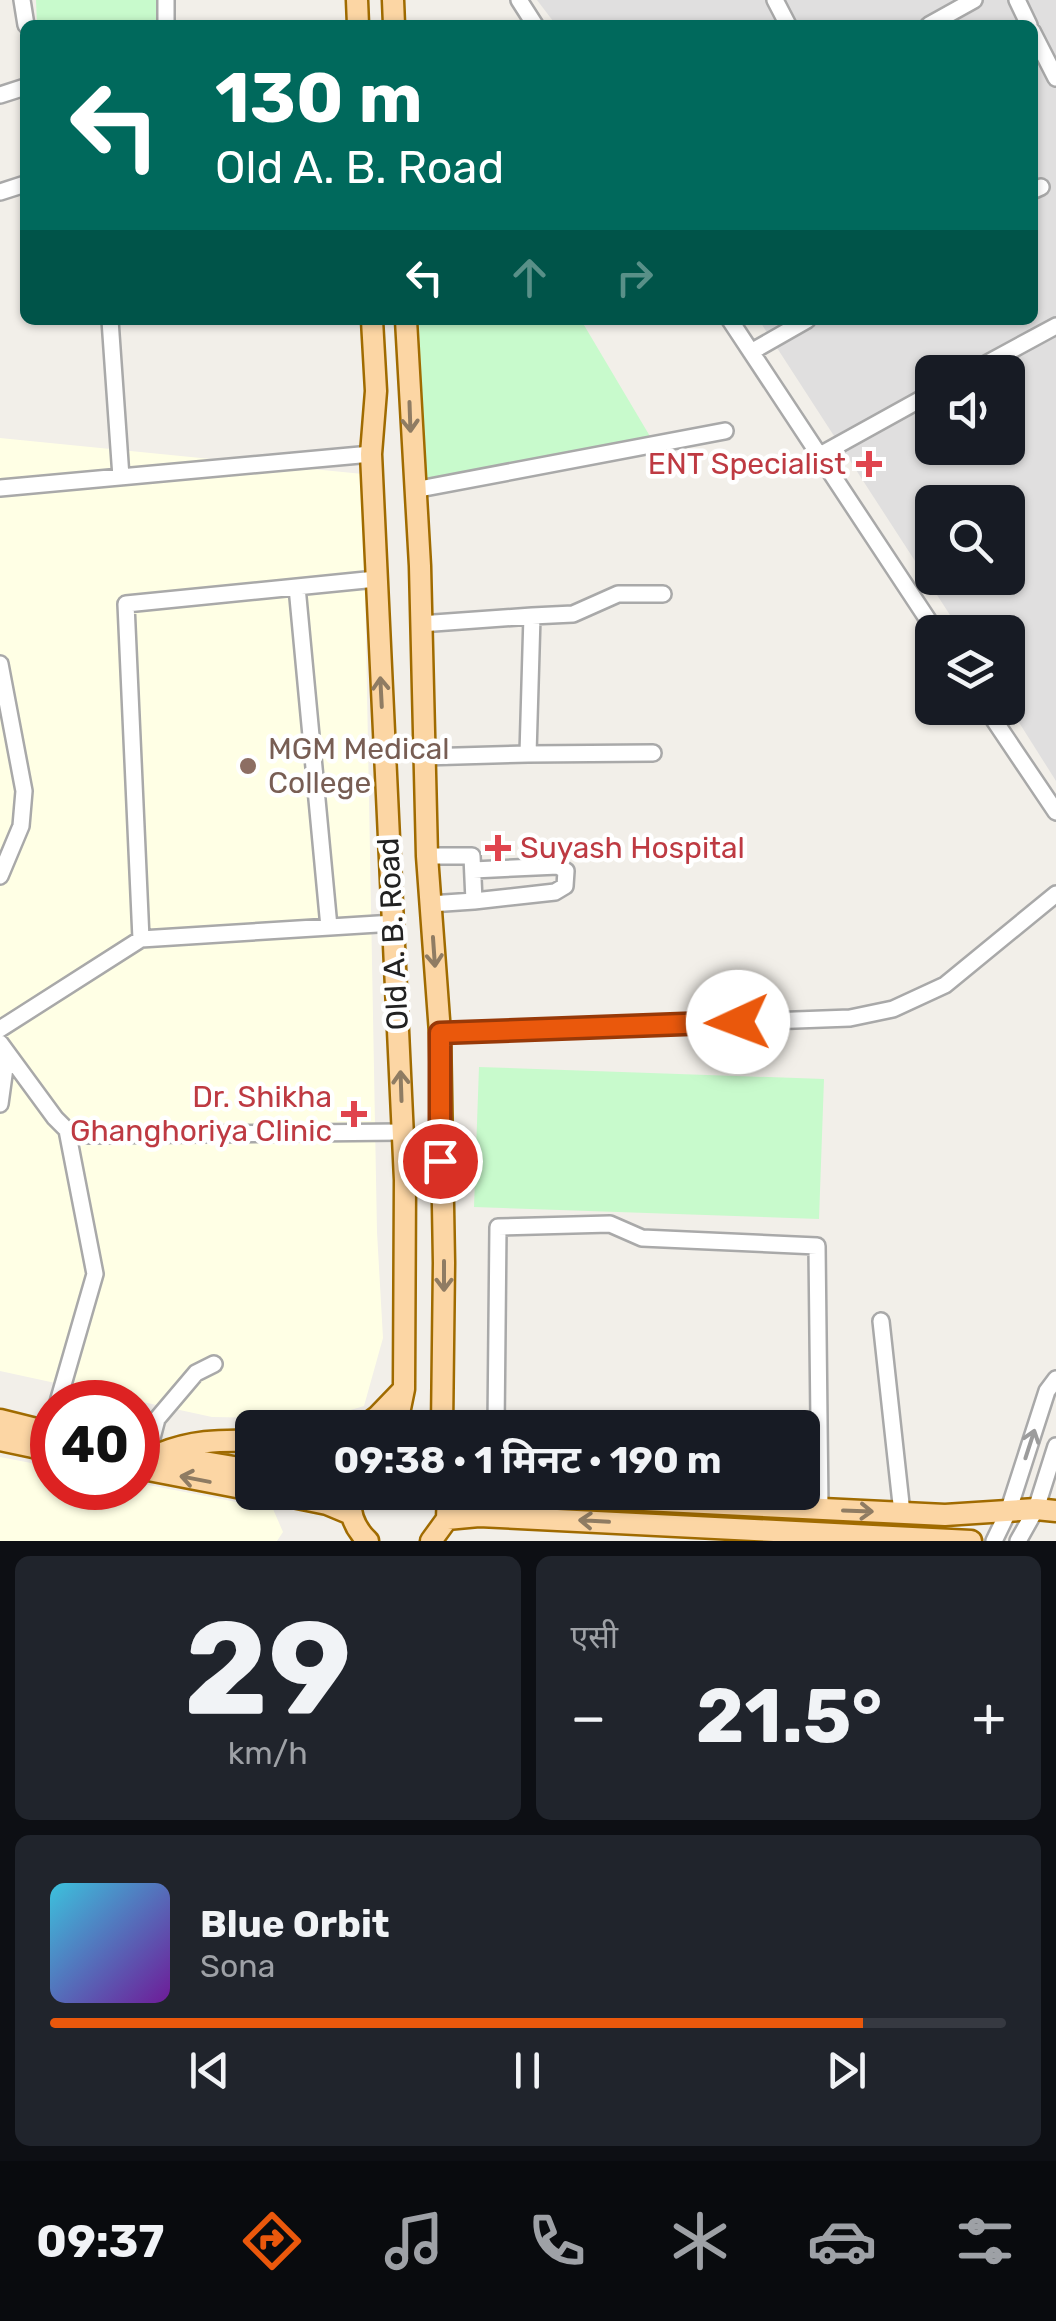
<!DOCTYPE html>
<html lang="hi">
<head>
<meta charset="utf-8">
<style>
  body { margin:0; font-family:Rubik,"Noto Sans Devanagari",sans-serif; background:#20242c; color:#f1f3f6; height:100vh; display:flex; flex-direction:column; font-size:38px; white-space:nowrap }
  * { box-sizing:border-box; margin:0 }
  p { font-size:32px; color:#9ea1a6 }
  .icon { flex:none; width:55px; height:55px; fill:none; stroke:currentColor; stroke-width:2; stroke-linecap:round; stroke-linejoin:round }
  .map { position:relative; height:1541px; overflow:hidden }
  .sheet { display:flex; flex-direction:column; gap:15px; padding:15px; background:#0d0f14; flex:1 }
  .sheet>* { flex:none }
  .top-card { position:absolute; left:20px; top:20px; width:1018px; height:305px; border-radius:15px; box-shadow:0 2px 8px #0004; background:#00695c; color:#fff; overflow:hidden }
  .fabs { position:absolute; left:915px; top:355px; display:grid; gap:20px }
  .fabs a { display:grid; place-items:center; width:110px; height:110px; border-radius:15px; background:#171b24; box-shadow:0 2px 8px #0004; font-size:50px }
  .speed { position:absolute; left:30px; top:1380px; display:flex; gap:20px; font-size:50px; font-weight:700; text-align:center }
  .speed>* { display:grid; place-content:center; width:130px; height:130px; border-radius:50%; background:#171b24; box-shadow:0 2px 8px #0004; line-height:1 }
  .speed .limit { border:15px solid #d22; background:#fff; color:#111 }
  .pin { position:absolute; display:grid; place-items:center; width:85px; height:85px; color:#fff; margin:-42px; border:5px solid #fff; border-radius:50%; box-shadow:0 2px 10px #0007 }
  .me { position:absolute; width:110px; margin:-55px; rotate:268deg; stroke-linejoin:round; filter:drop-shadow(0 0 8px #0008) }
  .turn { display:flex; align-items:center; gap:35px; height:210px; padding:0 30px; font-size:45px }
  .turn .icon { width:130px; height:130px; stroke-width:2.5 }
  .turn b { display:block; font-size:70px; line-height:85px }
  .lanes { display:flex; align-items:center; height:95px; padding:0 30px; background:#0003; justify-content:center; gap:50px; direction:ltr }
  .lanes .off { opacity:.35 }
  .big { font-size:75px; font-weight:700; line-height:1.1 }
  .sheet .tile { flex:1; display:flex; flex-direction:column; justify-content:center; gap:15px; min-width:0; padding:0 35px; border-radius:15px; background:#20242c }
  .sheet .dial { align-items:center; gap:0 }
  .dial b { font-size:130px; line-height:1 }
  .song { display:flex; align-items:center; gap:30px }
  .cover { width:120px; height:120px; border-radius:15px; background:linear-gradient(135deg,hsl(190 70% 55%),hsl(280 70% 35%)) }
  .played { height:10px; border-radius:5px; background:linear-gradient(90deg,#ea580c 85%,#363941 85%) }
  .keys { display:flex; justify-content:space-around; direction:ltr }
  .heat { display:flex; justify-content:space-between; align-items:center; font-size:55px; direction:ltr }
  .sheet .tiles { flex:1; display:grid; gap:15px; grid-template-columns:1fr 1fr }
  .tile:last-child { grid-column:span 2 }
  .trip { position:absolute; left:235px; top:1410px; width:585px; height:100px; border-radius:15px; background:#171b24; box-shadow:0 2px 8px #0004; font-weight:700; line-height:100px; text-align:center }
  .menu { display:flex; height:160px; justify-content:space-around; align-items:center; background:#090b0e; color:#9ea1a6 }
  .menu .icon { width:70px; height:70px }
  .menu .on { color:#ea580c }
  .menu b { font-size:45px; color:#f1f3f6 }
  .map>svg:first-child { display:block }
</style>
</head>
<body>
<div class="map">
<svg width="1056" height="1541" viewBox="0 0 1056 1541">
  <rect width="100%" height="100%" fill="#f2efe9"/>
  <path fill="#e0dfdf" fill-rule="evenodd" d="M537,0h519v781l-48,-76v-73h-47l-202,-312h273v-295h-476zM932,372h76v76h-76zM932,502h76v76h-76z"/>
  <path fill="#ffffe5" d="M0,438l363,36 14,758 6,106 -19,68 -43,13 -109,-2 -212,-46z
    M0,1457l52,10v21h86v-5l135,26 10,23 -6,9h-277z"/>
  <path fill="#c8facc" d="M36,0h125l1,25h-125z
    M419,320h162l70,118 -227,44z
    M479,1067l345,12 -5,140 -345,-12z"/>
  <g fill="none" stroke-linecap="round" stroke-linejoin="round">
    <g stroke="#a9a9a9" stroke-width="20">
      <path id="minor" d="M22,0l4,25
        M519,0l16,25
        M775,0l13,25
        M1017,0l12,25
        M166,25v-25
        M929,25l45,-25
        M1032,31l24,47
        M0,95l25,-8
        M1032,191l9,-4
        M0,192l25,-8
        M110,320l11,157
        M730,320l206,312
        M751,352l56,-32
        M971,372l85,-46
        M820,455l112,-62
        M0,488l371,-34
        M414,490l311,-59
        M297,587l32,340
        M532,616l41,-2 45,-20h45
        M420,624l112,-8 -4,138 -105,3
        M0,664l24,127 -3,35 -21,50
        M986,708l70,104
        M528,754l125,-1
        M427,856h45l2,45 -44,3
        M473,870l85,-4 8,5 -1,15 -10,6 -81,9
        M141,939l253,-16
        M0,1029l141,-90 -15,-335 250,-25
        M440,1033l410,-15 43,-9 52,-24 111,-91
        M0,1043l55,75 12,12 22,5 313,-3
        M0,1104l7,-51
        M881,1321l21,192
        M58,1402l37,-128 -28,-144
        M496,1428l2,-201 112,-3 32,14 175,8 3,263
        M148,1453l9,-34 39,-46 18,-9
        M994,1541l14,-29 39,-121 9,-12
        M1018,1541l18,-32 20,-63"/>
    </g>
    <g stroke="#a06b00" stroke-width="25">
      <path id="major" d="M357,0l1,25
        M393,0l1,25
        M372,320l4,71 -5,63 34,726 -1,209 -8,39
        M406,320l14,246 7,290 13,177 4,230 -2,165
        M0,1420l52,13
        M362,1428l16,-12 26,-27
        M0,1440l52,11
        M138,1451l114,19
        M159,1454c32,-13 59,-14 93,-13
        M138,1468l114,22
        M268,1492l59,12 24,10
        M351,1492c-3,20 3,36 17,49
        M481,1492l464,23 91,-6 20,2
        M447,1519l32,-3 492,25
        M431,1541l16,-22 1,-27"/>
    </g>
    <use href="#minor" stroke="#fff" stroke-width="15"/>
    <use href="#major" stroke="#fcd6a4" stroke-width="20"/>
  </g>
  <defs><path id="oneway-shaft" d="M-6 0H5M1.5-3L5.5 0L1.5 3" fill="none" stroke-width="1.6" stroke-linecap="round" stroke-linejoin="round" transform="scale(2.5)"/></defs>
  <g stroke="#8f7c63">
    <use href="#oneway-shaft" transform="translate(410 417) rotate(88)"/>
    <use href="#oneway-shaft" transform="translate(381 692) rotate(-93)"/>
    <use href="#oneway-shaft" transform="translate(434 952) rotate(86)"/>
    <use href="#oneway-shaft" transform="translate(401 1086) rotate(-92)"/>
    <use href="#oneway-shaft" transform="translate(444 1276) rotate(90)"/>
    <use href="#oneway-shaft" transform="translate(195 1479) rotate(-169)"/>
    <use href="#oneway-shaft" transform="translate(858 1511) rotate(2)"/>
    <use href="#oneway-shaft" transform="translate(594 1521) rotate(-177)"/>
  </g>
  <use stroke="#9c9c9c" href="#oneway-shaft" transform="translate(1030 1444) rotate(-72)"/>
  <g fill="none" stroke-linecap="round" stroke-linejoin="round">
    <g stroke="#983908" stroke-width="25">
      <path id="route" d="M440,1161v-128l298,-11"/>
    </g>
    <use href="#route" stroke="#ea580c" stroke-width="18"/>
  </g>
  <g fill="#e0444e" stroke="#fff" stroke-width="4">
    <path d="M864 449h10v10h10v10h-10v10h-10v-10h-10v-10h10z"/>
    <path d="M493 833h10v10h10v10h-10v10h-10v-10h-10v-10h10z"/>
    <path d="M349 1099h10v10h10v10h-10v10h-10v-10h-10v-10h10z"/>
  </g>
  <circle fill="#8d6e63" stroke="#fff" stroke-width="4" cx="248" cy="766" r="10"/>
  <g text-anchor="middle" stroke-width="9" stroke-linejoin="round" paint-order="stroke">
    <g font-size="30" fill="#be3a42" stroke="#fff" text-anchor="end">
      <text x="846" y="474">ENT Specialist</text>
      <text x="520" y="858" text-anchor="start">Suyash Hospital</text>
      <text x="332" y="1107">Dr. Shikha<tspan x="332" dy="34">Ghanghoriya Clinic</tspan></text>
    </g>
    <g font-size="30" fill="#785e54" stroke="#fff" text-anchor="start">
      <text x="268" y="759">MGM Medical<tspan x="268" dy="34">College</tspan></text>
    </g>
    <g font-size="30" fill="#222" stroke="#fff">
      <text transform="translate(393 934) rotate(-93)" y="10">Old A. B. Road</text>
    </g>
  </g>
</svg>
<div class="fabs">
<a><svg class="icon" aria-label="sound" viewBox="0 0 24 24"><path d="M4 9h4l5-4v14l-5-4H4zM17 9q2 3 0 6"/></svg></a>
<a><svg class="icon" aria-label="search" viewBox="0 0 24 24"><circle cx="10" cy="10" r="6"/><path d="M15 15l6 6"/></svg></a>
<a><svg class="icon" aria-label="layers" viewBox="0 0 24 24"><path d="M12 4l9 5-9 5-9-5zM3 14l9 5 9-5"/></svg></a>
</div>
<div class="speed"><div class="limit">40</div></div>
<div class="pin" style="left:440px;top:1161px;background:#d93025"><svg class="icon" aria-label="arrive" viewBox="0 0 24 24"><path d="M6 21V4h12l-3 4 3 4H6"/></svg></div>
<svg class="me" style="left:738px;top:1022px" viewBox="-20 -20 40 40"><circle r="19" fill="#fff"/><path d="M0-13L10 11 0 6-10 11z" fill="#ea580c"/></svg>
<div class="trip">09:38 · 1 मिनट · 190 m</div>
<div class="top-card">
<div class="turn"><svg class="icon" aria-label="left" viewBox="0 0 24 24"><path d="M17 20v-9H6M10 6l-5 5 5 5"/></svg><div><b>130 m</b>Old A. B. Road</div></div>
<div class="lanes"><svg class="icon" aria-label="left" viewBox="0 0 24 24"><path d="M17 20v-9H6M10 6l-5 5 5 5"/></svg><svg class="icon off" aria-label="ahead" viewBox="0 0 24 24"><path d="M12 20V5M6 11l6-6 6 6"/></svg><svg class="icon off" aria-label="right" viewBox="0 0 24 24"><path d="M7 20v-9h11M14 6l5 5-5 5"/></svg></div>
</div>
</div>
<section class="sheet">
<div class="tiles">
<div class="tile dial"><b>29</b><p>km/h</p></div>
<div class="tile"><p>एसी</p>
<div class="heat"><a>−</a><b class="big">21.5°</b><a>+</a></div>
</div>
<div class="tile">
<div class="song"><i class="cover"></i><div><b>Blue Orbit</b><p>Sona</p></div></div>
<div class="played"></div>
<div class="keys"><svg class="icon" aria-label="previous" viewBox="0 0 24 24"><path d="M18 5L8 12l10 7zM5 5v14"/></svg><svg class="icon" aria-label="pause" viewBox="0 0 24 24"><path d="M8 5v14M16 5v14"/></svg><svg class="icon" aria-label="next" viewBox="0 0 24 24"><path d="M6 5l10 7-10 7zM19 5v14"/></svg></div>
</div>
</div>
</section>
<nav class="menu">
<b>09:37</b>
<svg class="icon on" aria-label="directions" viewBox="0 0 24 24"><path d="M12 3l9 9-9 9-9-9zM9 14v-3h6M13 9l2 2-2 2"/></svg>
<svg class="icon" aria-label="music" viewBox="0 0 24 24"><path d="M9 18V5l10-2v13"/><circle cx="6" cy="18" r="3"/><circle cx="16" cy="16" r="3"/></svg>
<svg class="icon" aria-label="phone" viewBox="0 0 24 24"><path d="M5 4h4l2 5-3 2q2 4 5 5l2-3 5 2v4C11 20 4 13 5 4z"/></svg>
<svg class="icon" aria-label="climate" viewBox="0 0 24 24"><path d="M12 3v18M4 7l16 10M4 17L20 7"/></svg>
<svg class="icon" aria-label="car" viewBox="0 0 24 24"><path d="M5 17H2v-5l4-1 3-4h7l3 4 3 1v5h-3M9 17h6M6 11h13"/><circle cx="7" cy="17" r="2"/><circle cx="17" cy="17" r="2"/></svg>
<svg class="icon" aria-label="filters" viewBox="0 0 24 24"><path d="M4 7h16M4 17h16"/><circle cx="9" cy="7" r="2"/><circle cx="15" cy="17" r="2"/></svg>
</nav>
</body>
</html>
